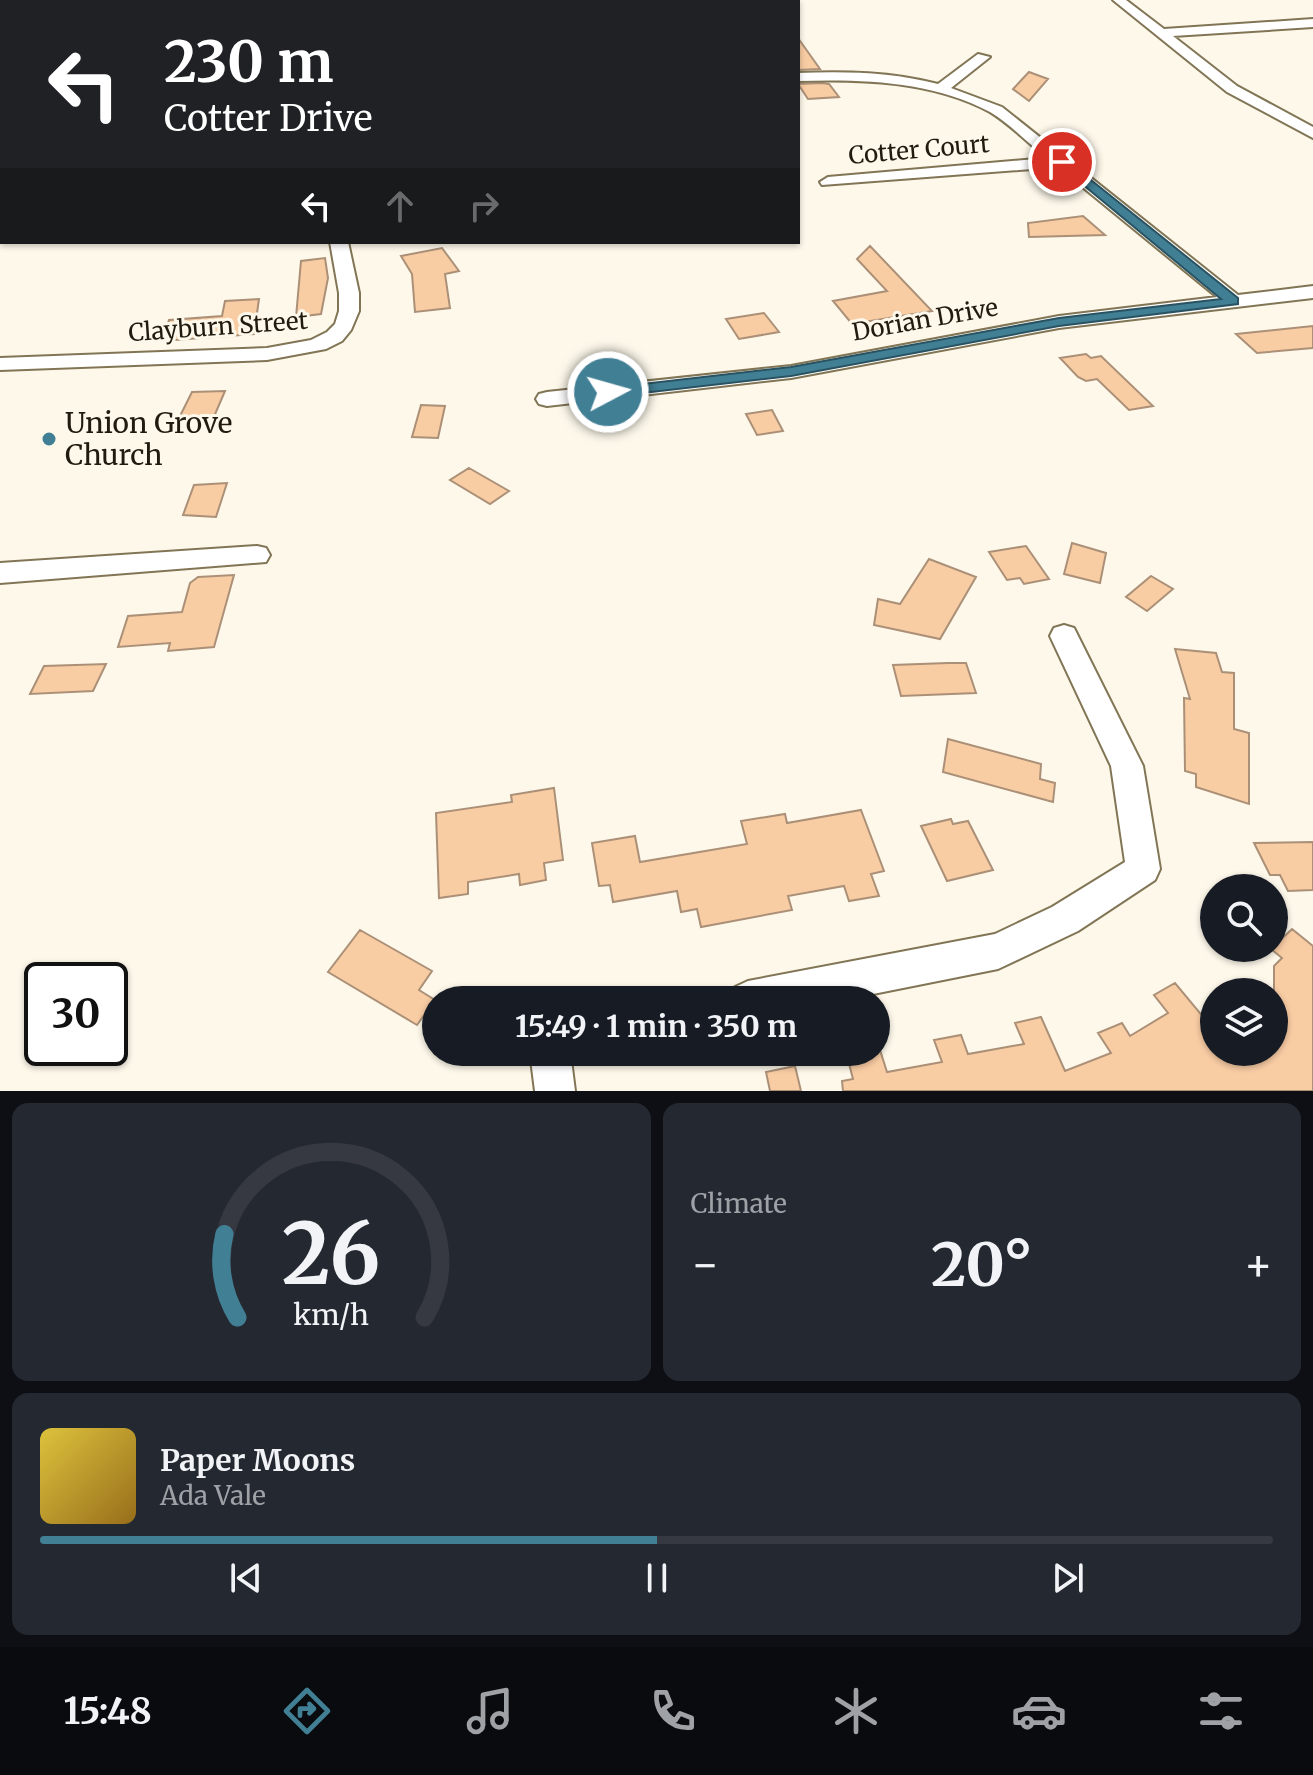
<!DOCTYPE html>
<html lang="en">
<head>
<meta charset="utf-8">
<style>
  body { margin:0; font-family:Merriweather,serif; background:#242831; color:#f1f3f6; height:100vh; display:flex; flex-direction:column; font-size:30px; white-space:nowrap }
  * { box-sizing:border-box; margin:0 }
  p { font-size:26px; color:#9ea1a6 }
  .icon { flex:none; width:44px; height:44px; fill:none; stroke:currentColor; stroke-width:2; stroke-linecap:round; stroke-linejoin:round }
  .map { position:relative; height:1091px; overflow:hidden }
  .details { display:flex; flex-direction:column; gap:12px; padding:12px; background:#0d0f14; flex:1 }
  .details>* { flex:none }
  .hud { position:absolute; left:0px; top:0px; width:800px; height:244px; box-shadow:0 2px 6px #0004; background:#202124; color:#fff; overflow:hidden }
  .fabs { position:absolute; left:1200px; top:874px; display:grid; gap:16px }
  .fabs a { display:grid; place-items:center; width:88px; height:88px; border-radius:50%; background:#171b24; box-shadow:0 2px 6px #0004; font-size:40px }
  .speed { position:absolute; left:24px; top:962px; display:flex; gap:16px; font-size:40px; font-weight:700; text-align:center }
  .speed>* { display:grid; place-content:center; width:104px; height:104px; border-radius:50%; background:#171b24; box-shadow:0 2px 6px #0004; line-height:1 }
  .speed .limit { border:4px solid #111; border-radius:12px; background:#fff; color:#111 }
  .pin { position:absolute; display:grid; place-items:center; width:68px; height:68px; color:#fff; margin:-34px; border:4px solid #fff; border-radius:50%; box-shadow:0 2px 8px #0007 }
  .me { position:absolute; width:88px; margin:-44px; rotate:84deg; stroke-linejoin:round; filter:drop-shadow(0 0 6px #0008) }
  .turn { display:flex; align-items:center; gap:28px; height:168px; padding:0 32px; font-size:36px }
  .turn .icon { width:104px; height:104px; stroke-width:2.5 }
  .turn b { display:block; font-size:56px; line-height:68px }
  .lanes { display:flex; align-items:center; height:76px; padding:0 32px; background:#0003; justify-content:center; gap:40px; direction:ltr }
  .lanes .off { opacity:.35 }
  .big { font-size:60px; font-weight:700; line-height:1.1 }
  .details .widget { flex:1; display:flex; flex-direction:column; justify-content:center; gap:12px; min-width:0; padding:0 28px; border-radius:16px; background:#242831 }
  .details .dial { align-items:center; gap:0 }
  .dial svg { height:208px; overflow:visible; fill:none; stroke:#363941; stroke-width:7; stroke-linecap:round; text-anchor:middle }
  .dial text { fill:#f1f3f6; stroke:none }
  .song { display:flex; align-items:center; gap:24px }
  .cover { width:96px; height:96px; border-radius:12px; background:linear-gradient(135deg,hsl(50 70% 55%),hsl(40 70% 35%)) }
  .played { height:8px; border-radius:4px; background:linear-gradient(90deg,#417f95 50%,#363941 50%) }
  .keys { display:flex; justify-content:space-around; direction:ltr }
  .heat { display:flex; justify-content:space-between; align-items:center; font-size:44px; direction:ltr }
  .details .tiles { flex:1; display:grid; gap:12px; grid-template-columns:1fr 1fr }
  .widget:last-child { grid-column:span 2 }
  .trip { position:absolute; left:422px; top:986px; width:468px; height:80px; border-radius:40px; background:#171b24; box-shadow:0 2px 6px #0004; font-weight:700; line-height:80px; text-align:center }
  .tabs { display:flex; height:128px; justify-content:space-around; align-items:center; background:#090b0e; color:#9ea1a6 }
  .tabs .icon { width:56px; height:56px }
  .tabs .selected { color:#417f95 }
  .tabs b { font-size:36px; color:#f1f3f6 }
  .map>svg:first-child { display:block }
</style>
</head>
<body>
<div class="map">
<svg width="1313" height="1091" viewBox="0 0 1313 1091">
  <rect width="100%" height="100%" fill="#fdf8ea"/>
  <path fill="#f9cda4" stroke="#ab9077" stroke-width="2" d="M798,38l22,31 -22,1z
    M1029,72l19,7 -19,22 -16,-12z
    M822,83l7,1 10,13 -31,2 -10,-15z
    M1083,216l22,19 -76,2 -1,-14z
    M870,246l62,65 -80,13 -19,-23 54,-10 -30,-32z
    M442,248l17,23 -14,3 5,34 -35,4 -3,-38 -11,-18z
    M325,258l3,20 -7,36 -25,3 5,-56z
    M259,299l-5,35 -92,7 7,-21 53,-4 3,-15z
    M764,313l15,19 -40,7 -13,-20z
    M1313,326v22l-56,5 -21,-19z
    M1086,354l5,4 10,-2 52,50 -24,4 -32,-31 -11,2 -8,-4 -18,-19z
    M225,391l-12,28 -35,1 14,-28z
    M421,405l24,1 -7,32 -26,-1z
    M772,410l11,21 -26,4 -11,-21z
    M469,468l40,23 -19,13 -40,-24z
    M227,483l-11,34 -33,-2 11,-30z
    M1072,543l34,10 -6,30 -36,-9z
    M1026,546l23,33 -25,5 -4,-6 -13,2 -18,-28z
    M929,559l47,18 -36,62 -66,-14 4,-26 22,5z
    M234,575l-20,72 -46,4 2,-8 -52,4 10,-31 54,-4 8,-29 8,-6z
    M1151,576l22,13 -26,22 -21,-14z
    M1175,649l41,4 6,19 12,1v56l15,4v71l-53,-17v-13l-11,-3 -1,-73 6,1z
    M948,663h18l10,30 -75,3 -8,-31z
    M106,664l-13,27 -63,3 14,-28z
    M948,739l93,25 -1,15 15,4 -2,19 -110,-30z
    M554,788l9,72 -19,3 2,17 -26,5 -1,-11 -51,8v12l-29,4 -3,-85 76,-11 -1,-7z
    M861,810l23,61 -13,3 8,22 -30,5 -5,-15 -56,10 4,14 -91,17 -4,-18 -16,3 -4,-21 -64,11 -3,-17 -11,1 -7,-43 43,-7 5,26 107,-18 -6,-23 44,-7 2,9z
    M951,819l2,5 15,-3 25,49 -46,11 -26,-55z
    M1313,842v48l-25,1 -8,-16h-10l-16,-32z
    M1292,929l21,17v145h-470l-1,-10 11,-2 -6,-23 33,-6 7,22 55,-10 -8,-22 27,-5 7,19 56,-10 -9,-21 26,-6 24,54 46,-18 -13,-20 24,-10 8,13 38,-23 -14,-18 21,-12 39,47v22h60v-86l8,-8 -11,-9z
    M360,930l72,41 -13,19 16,10 -18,25 -89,-53z
    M795,1066l6,25h-31l-4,-19z"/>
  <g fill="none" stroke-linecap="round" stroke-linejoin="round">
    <g stroke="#817555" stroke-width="4">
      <path id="street" d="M370,0h12v2h-12z
        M645,0h47l-49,2z
        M1113,0h13l38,29 149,-10v8l-140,9 64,50 76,41v11l-86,-46z
        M0,33h2v8h-2z
        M978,54l12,3 -39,31 51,19 236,188 75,-9v12l-254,30 -268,50 -244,28 -8,-2 -3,-5 3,-5 8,-2 244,-26 268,-50 158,-19 -159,-130 -236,18 -2,-3 8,-5 219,-19c-18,-14 -37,-34 -57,-46 -58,-31 -128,-33 -192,-31v-8c47,-2 94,-1 140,11z
        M0,192h2l-2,11z
        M330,242h18l11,51v18l-8,19 -9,11 -16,8 -59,11 -267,10v-12l267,-10 44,-8 16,-8 8,-8 4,-13v-18z
        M257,546l9,2 4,7 -4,7 -266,21v-20z
        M1064,625l10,3 69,138 17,103 -5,11 -77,51 -80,38 -155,31h-114l6,-13 13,-6 247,-47 57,-27 73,-45 -14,-96 -61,-130 4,-8z
        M530,1052h40l5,39h-40z"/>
    </g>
    <use href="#street" fill="#fff" fill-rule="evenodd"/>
  </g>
  <path fill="#417f95" stroke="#2a5361" stroke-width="2" d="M1058,160h8l172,138v6l-179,22 -268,50 -183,21 -8,-5 8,-4 183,-21 268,-49 162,-19 -163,-135z"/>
  <circle fill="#417f95" stroke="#fdf8ea" stroke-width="3" cx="49" cy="439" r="8"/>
  <g text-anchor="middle" stroke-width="6" stroke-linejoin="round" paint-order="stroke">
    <g font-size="24" fill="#201b0e" stroke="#fdf8ea">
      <text transform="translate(919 150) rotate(-5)" y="8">Cotter Court</text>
      <text transform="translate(925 320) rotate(-10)" y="8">Dorian Drive</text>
      <text transform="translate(218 327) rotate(-4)" y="8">Clayburn Street</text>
    </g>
    <g font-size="28" fill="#201b0e" stroke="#fdf8ea" text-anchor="start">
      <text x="65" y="433">Union Grove<tspan x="65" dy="32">Church</tspan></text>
    </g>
  </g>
</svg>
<div class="fabs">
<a><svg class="icon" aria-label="search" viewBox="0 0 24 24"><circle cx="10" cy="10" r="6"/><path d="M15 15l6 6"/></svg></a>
<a><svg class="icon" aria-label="layers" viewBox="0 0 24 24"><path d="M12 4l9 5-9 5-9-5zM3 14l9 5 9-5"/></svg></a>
</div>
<div class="speed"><div class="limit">30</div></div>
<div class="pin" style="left:1062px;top:162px;background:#d93025"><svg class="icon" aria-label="arrive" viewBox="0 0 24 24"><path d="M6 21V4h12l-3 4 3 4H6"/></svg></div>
<svg class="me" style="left:608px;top:392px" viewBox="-20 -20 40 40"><circle r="17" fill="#417f95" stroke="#fff" stroke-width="3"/><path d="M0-11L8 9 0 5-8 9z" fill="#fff"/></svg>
<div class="trip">15:49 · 1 min · 350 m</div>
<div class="hud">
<div class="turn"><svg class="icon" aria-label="left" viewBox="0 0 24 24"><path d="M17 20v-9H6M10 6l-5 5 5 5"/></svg><div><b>230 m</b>Cotter Drive</div></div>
<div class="lanes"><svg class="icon" aria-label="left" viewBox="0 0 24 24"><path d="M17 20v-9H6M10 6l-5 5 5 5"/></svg><svg class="icon off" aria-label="ahead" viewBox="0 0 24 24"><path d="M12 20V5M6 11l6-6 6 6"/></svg><svg class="icon off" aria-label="right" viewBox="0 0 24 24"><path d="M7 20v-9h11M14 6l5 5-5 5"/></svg></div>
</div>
</div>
<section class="details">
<div class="tiles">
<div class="widget dial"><svg viewBox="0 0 100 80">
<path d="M14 69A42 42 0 1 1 86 69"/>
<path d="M14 69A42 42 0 0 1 9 37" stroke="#417f95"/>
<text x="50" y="56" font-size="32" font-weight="700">26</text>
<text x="50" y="72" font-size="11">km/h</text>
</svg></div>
<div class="widget"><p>Climate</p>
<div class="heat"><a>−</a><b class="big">20°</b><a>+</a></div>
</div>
<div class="widget">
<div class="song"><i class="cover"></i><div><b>Paper Moons</b><p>Ada Vale</p></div></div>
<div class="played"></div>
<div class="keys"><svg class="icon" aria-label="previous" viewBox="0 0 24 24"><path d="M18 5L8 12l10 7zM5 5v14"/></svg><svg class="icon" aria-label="pause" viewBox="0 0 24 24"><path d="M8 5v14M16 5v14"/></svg><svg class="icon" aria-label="next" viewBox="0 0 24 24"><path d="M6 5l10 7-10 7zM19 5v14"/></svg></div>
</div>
</div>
</section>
<nav class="tabs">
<b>15:48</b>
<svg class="icon selected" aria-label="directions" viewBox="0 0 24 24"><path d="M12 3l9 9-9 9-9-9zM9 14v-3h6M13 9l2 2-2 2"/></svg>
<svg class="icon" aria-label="music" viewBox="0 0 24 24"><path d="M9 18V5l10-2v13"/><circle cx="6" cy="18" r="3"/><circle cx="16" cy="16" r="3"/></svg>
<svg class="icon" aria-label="phone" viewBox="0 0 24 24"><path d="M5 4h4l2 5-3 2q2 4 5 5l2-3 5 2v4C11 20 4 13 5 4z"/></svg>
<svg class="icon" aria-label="climate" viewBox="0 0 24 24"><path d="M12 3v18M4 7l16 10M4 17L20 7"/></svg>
<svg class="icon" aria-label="car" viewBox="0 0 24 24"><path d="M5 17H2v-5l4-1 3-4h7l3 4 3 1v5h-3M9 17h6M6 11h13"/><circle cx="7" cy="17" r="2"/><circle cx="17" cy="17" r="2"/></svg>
<svg class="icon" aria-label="filters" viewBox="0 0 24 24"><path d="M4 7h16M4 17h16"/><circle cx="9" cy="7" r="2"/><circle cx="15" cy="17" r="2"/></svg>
</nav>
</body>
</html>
